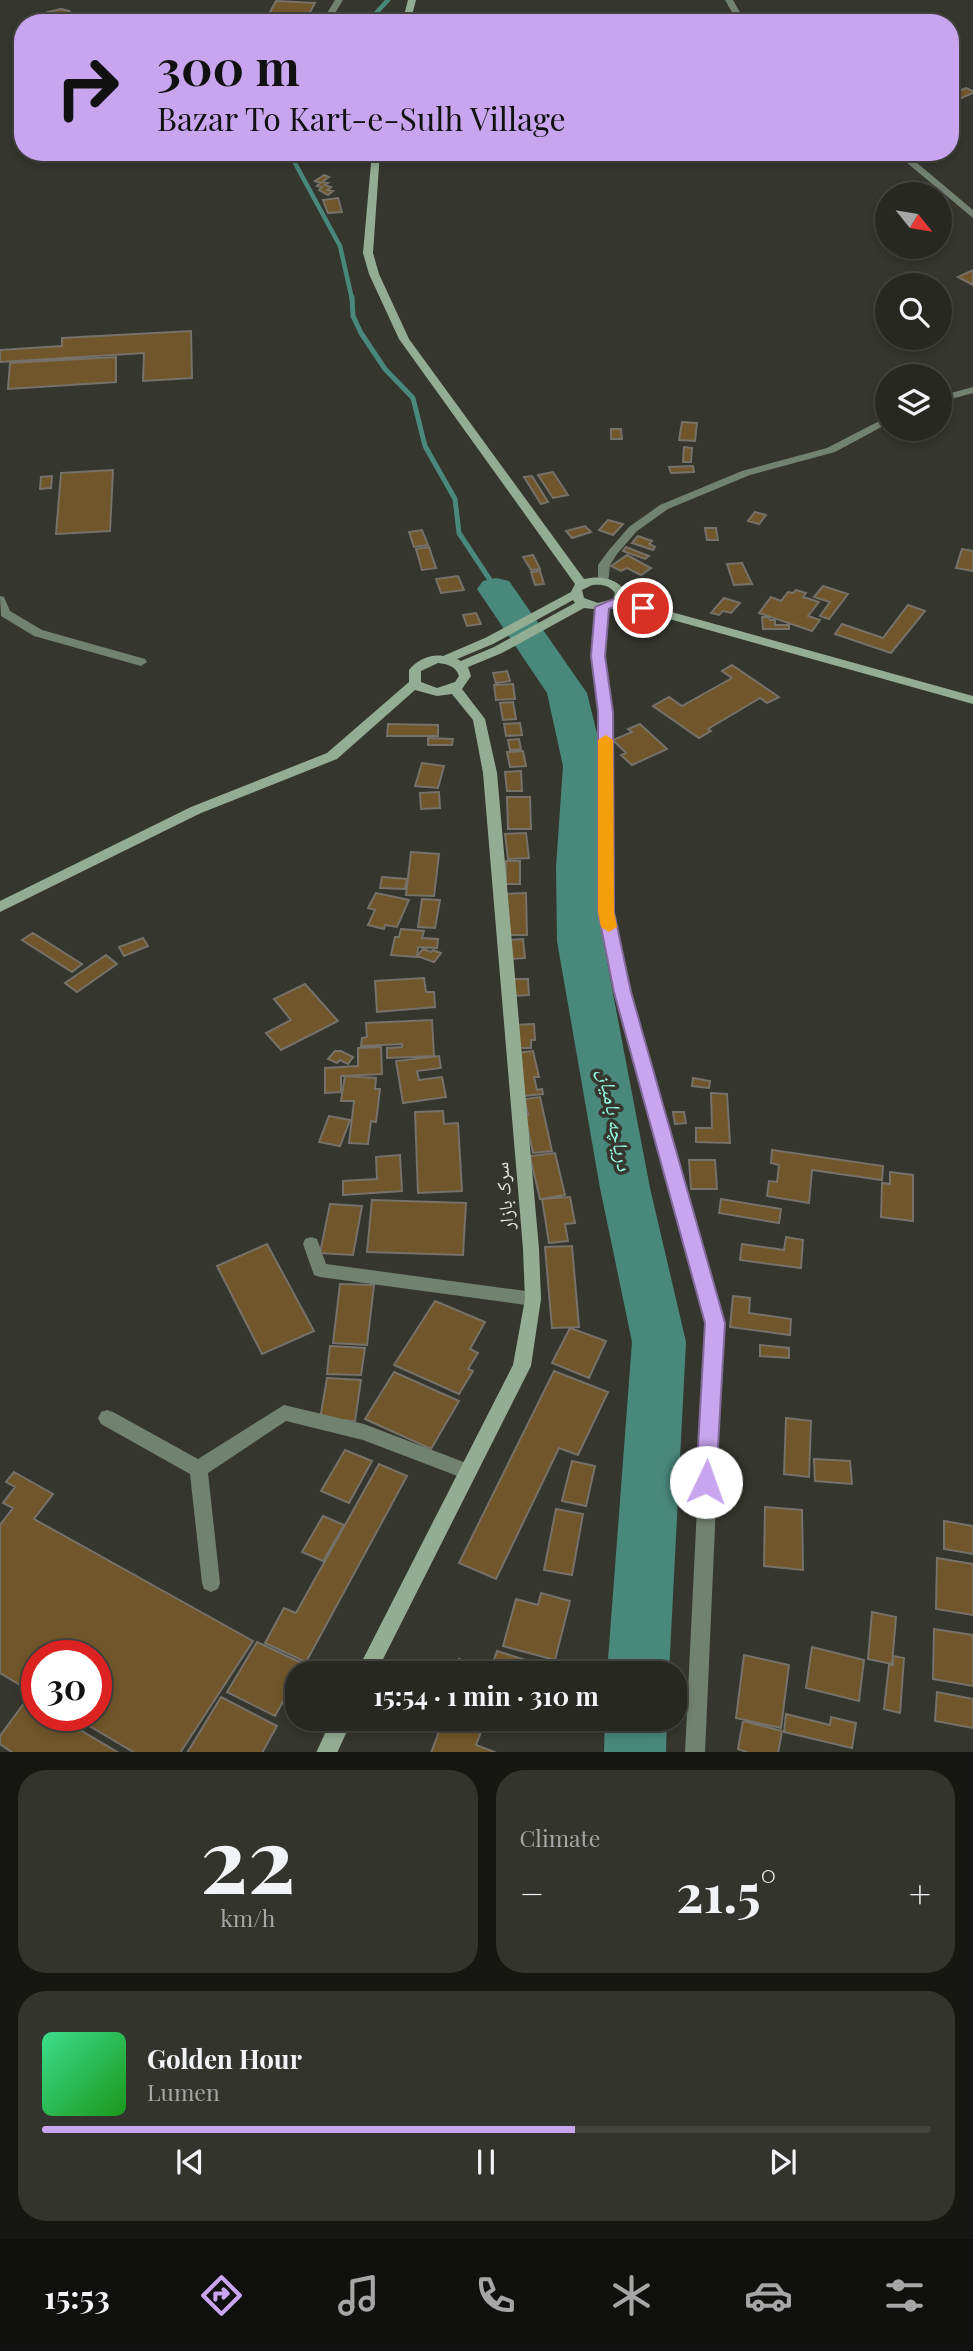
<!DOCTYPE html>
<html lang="en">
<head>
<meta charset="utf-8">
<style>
  body { margin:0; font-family:"Playfair Display","Noto Naskh Arabic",serif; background:#34342f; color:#f1f3f6; height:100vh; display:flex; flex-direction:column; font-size:26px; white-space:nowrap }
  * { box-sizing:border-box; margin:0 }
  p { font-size:23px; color:#a5a6a5 }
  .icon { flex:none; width:38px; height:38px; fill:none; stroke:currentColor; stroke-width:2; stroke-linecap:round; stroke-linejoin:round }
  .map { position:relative; height:1752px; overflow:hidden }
  .sheet { display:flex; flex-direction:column; gap:18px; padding:18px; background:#161613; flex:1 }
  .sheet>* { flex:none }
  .hud { position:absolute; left:14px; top:14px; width:945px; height:147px; border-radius:28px; box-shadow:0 4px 10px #0003,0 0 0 2px #444440; background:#c8a5ee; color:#111; overflow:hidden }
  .needle { width:46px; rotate:120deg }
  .fabs { position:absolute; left:875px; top:182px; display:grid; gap:14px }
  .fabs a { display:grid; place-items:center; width:77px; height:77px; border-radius:50%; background:#282822; box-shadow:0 4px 10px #0003,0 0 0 2px #444440; font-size:35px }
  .speed { position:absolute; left:21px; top:1640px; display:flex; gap:14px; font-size:35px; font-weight:700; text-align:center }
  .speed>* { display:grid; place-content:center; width:91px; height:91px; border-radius:50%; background:#282822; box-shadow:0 4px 10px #0003,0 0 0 2px #444440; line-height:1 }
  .speed .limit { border:10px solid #d22; background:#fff; color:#111 }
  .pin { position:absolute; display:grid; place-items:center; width:60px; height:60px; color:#fff; margin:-30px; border:4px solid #fff; border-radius:50%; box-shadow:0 2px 7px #0007 }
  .me { position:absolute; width:77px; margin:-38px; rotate:3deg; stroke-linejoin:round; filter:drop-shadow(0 0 5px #0008) }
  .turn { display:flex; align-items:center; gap:24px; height:147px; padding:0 28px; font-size:32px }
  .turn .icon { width:91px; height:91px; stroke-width:2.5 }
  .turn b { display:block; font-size:49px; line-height:60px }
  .big { font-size:52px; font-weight:700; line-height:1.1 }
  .sheet .widget { flex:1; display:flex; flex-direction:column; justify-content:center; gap:10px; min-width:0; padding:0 24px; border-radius:28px; background:#34342f }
  .sheet .dial { align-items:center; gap:0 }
  .dial b { font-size:91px; line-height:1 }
  .song { display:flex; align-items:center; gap:21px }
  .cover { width:84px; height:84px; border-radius:10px; background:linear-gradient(135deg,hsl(150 70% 55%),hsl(120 70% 35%)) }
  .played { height:7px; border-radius:4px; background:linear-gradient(90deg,#c8a5ee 60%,#444440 60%) }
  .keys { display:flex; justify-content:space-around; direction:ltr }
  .heat { display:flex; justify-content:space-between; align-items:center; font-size:38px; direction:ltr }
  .sheet .tiles { flex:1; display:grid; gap:18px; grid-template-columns:1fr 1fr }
  .widget:last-child { grid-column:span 2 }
  .trip { position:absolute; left:285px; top:1661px; width:402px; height:70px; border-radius:28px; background:#282822; box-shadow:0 4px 10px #0003,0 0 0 2px #444440; font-weight:700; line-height:70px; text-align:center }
  .tab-bar { display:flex; height:112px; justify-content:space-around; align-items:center; background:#10100e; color:#a5a6a5 }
  .tab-bar .icon { width:49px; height:49px }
  .tab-bar .selected { color:#c8a5ee }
  .tab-bar b { font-size:32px; color:#f1f3f6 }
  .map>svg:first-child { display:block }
</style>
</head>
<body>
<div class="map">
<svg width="973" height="1753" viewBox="0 0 973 1753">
  <rect width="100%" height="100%" fill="#35362e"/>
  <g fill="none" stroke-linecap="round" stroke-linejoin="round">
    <path stroke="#49897b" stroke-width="4.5" d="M367,23l21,-23
      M289,152l51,94 12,53"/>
    <path stroke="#49897b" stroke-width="5" d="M352,297l1,19 8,17 24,36 28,29 12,48 30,53 4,34 37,56"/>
    <path fill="#49897b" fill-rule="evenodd" d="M496,578l13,3 78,112 18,73 -5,101 3,74 47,247 36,154 -17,331h-62l25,-331 -32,-154 -43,-247 -1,-74 7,-101 -16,-73 -70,-104 6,-8z
      M605,1718h62l-1,35h-62z"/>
  </g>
  <path fill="#70562a" stroke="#767169" stroke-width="2" d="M276,1l39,2 -11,20h-40z
    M61,9l8,2 2,2 -4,1 10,8 -16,1 -13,-11z
    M966,88l7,3v2l-23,10v-9z
    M297,152h25l1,5 -24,2z
    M324,175l5,2 -7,5 6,1 -3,2 6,2 -4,3 6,1 -5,4 -9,-5 3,-3 -5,-1 3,-3 -5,-2z
    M338,198l4,14 -14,1 -5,-13z
    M973,270v15l-15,-8z
    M191,331l1,47 -49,3 1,-28 -144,9v-12l62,-4v-8z
    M116,357v25l-108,7 2,-26z
    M682,422l15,1 -2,18 -16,-1z
    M611,429h10l1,10h-11z
    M684,447l8,1 -1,14h-8z
    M693,466l1,6 -23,1 -2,-6z
    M113,470l-3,61 -54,3 5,-61z
    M553,472l15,23 -15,3 -15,-23z
    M52,476l-1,12 -11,1 1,-12z
    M532,476l16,26 -7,2 -17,-27z
    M755,512l11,3 -7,9 -11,-3z
    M608,520l15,4 -10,11 -14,-5z
    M585,526l6,6 -19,6 -6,-7z
    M705,528h11l2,12h-11z
    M422,530l6,15 -14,2 -5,-15z
    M638,536l14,5 -3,3 6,3 -2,3 -21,-7z
    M429,547l7,21 -14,2 -6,-21z
    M626,547l23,9 -4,3 -22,-8z
    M962,549l11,2v20l-17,-3z
    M533,555l7,14 -9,1 -8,-13z
    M627,555l24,13 -10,7 -14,-7 -6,3 -10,-5z
    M742,563l10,21 -18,1 -7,-21z
    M540,571l4,13 -9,1 -4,-13z
    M458,576l6,14 -23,3 -5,-14z
    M823,586l25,8 -19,25 -9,-3 10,-14 -16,-5z
    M796,590l10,3 -3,4 16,5 -11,14 12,4 -8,11 -53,-18 12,-16 10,4 7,-9 5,1z
    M724,598l16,5 -9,10 -8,-2 -4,4 -8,-2z
    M908,605l17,6 -34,42 -56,-19 7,-10 41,14z
    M476,613l5,11 -14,2 -4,-11z
    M762,617h7l1,3h5v5h14v4h-26z
    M732,665l47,32 -12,6 -7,-5 -52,31 3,2 -12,7 -46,-32 16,-9 13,9 50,-28 -10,-7z
    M507,671l3,10 -14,2 -3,-10z
    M513,684l2,15 -19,1 -2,-15z
    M513,702l3,17 -13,1 -3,-17z
    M520,723l2,12 -16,1 -2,-12z
    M388,724l50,1v11h-51z
    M640,724l27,25 -35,16 -11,-10 5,-2 -13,-13 19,-8 -4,-3z
    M428,738l25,1 -1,6h-24z
    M519,739l2,10 -11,1 -2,-10z
    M523,751l3,15 -16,1 -3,-15z
    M422,763l22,3 -6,22 -23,-2z
    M521,771l1,20h-15l-2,-19z
    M439,792l1,16 -19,1 -1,-16z
    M507,797h23l1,32h-23z
    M526,833l3,25 -21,1 -3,-25z
    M411,852l28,2 -5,42 -28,-1z
    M506,861h14v23h-14z
    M382,877l25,2 -2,10 -25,-1z
    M376,893l33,7 -12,27 -12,-2 -1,4 -16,-4 7,-15 -7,-2z
    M526,893l1,42h-23l-1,-41z
    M422,899l18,1 -5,28 -17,-1z
    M401,929l23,2 -2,7 16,1 -1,9 -19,-1 -1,10 -26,-2 4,-18h4z
    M33,933l49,31 -10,8 -50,-32z
    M143,938l5,8 -24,10 -5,-9z
    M523,939l2,19 -16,1 -2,-19z
    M423,949l8,3 2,-2 8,3 -7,9 -17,-6z
    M106,955l11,9 -40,28 -12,-9z
    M424,978l2,14h8l1,15 -58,5 -2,-31z
    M510,979h18l1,16 -18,1z
    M305,984l33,37 -57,29 -15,-17 25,-13 -17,-21z
    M432,1020l2,36 -47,2v-10l15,-1v-3l-41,2 1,-8 5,-1 -1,-14z
    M534,1024l1,16h-4v8h-17l-1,-23z
    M381,1047l1,27 -41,2v16l-16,1v-25l33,-2v-18z
    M335,1051h6l12,6 -5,7 -8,-4 -3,3 -9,-4z
    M533,1051l6,26h-5l3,13 5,-1 1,5 -19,2 -10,-43z
    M439,1056l2,12 -24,3 2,9 23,-3 4,20 -43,6 -7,-42z
    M345,1076l31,2 -1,11h5l-4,33 -5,-1 -3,23 -19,-1 5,-42h-13z
    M693,1078l17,3 -1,7 -17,-2z
    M711,1093l16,1 3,49 -34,-1v-14h16z
    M540,1097l12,54 -19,2 -8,-38h3l-3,-16z
    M443,1111l1,13 14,-1 4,68 -44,2 -3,-81z
    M673,1112h11l2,11 -11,1z
    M329,1116l21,4 -10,26 -21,-4z
    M772,1150l111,16 -1,14 -70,-10 -3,33 -42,-7 2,-15 8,1 2,-17 -8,-2z
    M555,1153l10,42 -25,4 -10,-43z
    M400,1155l2,36 -59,4v-14l34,-2 -1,-22z
    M689,1160h26l2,29h-26z
    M890,1172l23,3v46l-32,-4 1,-34 8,1z
    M570,1197l5,26 -10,1 3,17 -19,2 -7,-44z
    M721,1199l60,10 -2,14 -60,-10z
    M372,1200l94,3 -3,52 -96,-3z
    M330,1204l32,2 -9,49 -33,-2z
    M786,1237l17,3 -2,28 -61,-8 2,-16 42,6z
    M267,1244l47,87 -52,23 -45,-88z
    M572,1246l7,81 -27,1 -7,-81z
    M340,1284l34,1 -7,60 -34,-2z
    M733,1296l17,2 -1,15 42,6 -1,16 -60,-8z
    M435,1301l50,21 -15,27 8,4 -10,16 5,2 -14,23 -65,-29z
    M570,1328l36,13 -17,37 -37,-15z
    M760,1345l29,3v10l-29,-2z
    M330,1346l35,2 -4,27 -34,-1z
    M554,1371l54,21 -30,63 -19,-7 -63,131 -37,-16z
    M394,1372l65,29 -28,48 -66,-30z
    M327,1378l34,2 -6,41 -35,-2z
    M786,1418l25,3 -2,56 -25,-3z
    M345,1450l27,11 -23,42 -28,-12z
    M814,1459l36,2 2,23 -37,-3z
    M572,1461l23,5 -9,40 -24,-5z
    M379,1464l28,12 -101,186 -41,-19 19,-35 12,5z
    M14,1472l39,22 -19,25 219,122 -73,112h-45l-64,-38h25v-59h-59v39l-37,-22v-148l13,-17 -10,-5 12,-16 -9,-5z
    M765,1507l37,3 1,60 -39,-4z
    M556,1509l27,5 -11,61 -28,-5z
    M323,1516l21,9 -21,36 -21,-9z
    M944,1521l29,5v28l-29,-5z
    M937,1558l36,6v51l-37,-6z
    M541,1593l29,8 -15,59 -52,-14 13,-47 22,6z
    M872,1612l24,5 -4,47 -24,-5z
    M934,1629l39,6v51l-40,-7z
    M257,1642l47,22 -29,52 -48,-24z
    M812,1647l52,13 -5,41 -53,-13z
    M497,1651l54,17 -2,5h-60z
    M744,1655l45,10 -8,63 -45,-10z
    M893,1656l11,2 -4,55 -16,-4 5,-44h4z
    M459,1659l23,11 -2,3h-28z
    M937,1692l36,7v29l-38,-7z
    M221,1697l56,29 -15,27h-75z
    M27,1699l10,6v10h18l64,38h-106l-13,-9v-8z
    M786,1714l44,11 1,-8 25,6 -4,25 -68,-16z
    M444,1718h32l9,4 -9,23 21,8h-66z
    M743,1721l39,10 -4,22h-29l-11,-4z"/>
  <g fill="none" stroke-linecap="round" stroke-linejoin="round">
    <path fill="#728271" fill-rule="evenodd" d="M335,0h8l-14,23h-8z
      M311,1237l6,2 9,25 207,28 6,2 2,5 -2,5 -6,2 -213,-29 -6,-2 -11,-31 2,-5z
      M284,1405l80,19 110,42 3,6 -3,6 -6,2 -105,-40 -77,-19 -78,52 12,110 -2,6 -7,3 -7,-3 -2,-6 -12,-109 -89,-50 -3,-6 3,-6 6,-2 6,2 85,47z"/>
    <path fill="#728271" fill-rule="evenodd" d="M725,0h8l13,23h-8z
      M894,152h10l69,58v8z
      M973,387v6l-33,9v-6z
      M887,417v7l-52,28 -85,23 -82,34 -31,22 -20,23 -7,11 -2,19 -4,1 -6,-4v-16l11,-15 20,-23 31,-22 82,-34 85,-23z
      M0,596l4,1 6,14 32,19 103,29 2,3 -6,4 -107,-30 -33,-20z
      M602,603l6,4 -4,48 8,57 1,200 16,80 95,331 -19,430h-20l21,-430 -91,-331 -16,-80 1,-200 -8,-57 4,-48z"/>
    <path fill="#93ad93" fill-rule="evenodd" d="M408,0h8l-6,23h-8z
      M372,152h8l-7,101 6,21 30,65 175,240c17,-4 33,-1 43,14l-2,6 348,97v8l-354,-99 -16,5 -19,-2 -82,45 -34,14 3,9 -9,13 23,30 12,54 42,476 2,50 -10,67 -155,307h-20l157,-308 12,-66 -2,-50 -40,-476 -10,-53 -21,-26 -15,2 -22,-6 -78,69 -136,54 -201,99v-11l191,-94 136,-54 82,-71v-12c8,-10 21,-16 34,-14l42,-18 86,-46 4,-8 -176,-245 -30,-65 -6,-21zM592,585c10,-1 17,0 23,8l-2,6 -15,4 -14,-5 -2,-8zM573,600l2,3 -81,44 -33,14 -4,-2 36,-15zM438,663c9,1 18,3 21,13l-4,6 -18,6 -16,-6v-11z
      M332,1718h21l-16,35h-21z"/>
  </g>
  <path fill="#c8a5ee" stroke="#826b9b" stroke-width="2" d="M618,597l30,8 2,3 -7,4 -24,-7 -10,4 -4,47 8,56 1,200 17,80 94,331 -9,159 -3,6 -7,3 -7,-3 -3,-6 9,-159 -91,-331 -16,-80v-200l-7,-56 4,-49z"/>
  <path fill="#f59e0b" d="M606,735l7,5 1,172 3,15 -8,5 -8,-5 -3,-15v-172z"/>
  <g text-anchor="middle" stroke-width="7" stroke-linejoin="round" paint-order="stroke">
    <g font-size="19" fill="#e6e7e2" stroke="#35362e">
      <text transform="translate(504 1196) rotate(-95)" y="7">سرک بازار</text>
    </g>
    <g font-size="21" font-style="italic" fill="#92f6e0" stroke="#35362e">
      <text transform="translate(615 1120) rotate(79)" y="7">دریاچه بامیان</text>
    </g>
  </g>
</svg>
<div class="fabs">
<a><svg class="needle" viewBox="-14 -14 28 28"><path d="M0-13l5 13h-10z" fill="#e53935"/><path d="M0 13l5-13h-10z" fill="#a5a6a5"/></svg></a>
<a><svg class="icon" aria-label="search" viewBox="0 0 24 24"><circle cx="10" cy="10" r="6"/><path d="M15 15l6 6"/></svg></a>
<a><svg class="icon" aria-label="layers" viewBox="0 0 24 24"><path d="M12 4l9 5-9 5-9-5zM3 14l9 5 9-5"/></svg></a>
</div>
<div class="speed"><div class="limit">30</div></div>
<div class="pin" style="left:643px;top:608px;background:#d93025"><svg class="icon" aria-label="arrive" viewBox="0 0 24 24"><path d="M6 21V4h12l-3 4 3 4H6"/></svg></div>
<svg class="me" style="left:706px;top:1482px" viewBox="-20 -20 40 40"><circle r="19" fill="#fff"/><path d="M0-13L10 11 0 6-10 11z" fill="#c8a5ee"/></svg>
<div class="trip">15:54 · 1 min · 310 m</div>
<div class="hud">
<div class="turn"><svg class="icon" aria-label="right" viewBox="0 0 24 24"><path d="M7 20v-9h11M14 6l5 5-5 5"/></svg><div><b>300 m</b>Bazar To Kart-e-Sulh Village</div></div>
</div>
</div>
<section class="sheet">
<div class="tiles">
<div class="widget dial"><b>22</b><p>km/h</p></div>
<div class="widget"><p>Climate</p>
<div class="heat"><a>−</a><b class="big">21.5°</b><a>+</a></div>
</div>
<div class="widget">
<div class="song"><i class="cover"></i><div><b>Golden Hour</b><p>Lumen</p></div></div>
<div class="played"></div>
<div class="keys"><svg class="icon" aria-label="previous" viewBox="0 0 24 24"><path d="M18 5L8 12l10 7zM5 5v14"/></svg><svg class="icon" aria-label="pause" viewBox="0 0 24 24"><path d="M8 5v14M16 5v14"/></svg><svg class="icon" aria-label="next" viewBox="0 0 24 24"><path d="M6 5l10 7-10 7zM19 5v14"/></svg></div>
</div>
</div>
</section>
<nav class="tab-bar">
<b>15:53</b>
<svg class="icon selected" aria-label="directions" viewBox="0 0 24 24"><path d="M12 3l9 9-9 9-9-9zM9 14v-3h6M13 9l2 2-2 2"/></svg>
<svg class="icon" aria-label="music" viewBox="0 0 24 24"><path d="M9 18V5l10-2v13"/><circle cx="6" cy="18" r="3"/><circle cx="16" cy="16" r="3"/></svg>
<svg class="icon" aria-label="phone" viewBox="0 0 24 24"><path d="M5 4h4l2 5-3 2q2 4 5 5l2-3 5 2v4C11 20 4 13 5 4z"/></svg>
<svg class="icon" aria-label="climate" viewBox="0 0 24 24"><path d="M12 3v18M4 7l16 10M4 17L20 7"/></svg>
<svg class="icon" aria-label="car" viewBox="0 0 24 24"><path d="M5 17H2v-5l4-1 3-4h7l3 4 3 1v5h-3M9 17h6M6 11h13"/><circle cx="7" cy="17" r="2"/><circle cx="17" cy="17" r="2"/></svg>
<svg class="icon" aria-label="filters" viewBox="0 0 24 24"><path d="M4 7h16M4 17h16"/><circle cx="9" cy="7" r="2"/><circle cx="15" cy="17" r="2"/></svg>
</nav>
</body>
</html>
